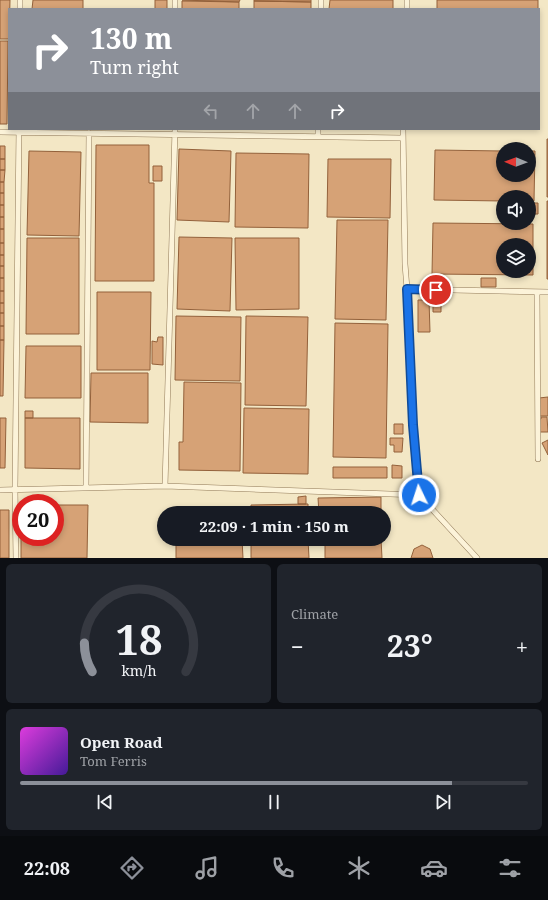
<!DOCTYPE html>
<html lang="en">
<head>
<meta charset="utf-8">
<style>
  body { margin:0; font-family:"Noto Serif",serif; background:#20242c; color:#f1f3f6; height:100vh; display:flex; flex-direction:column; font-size:15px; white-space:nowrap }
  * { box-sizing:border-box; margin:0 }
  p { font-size:13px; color:#9ea1a6 }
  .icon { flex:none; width:22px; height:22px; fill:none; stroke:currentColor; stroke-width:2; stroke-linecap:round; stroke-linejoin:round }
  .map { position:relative; height:558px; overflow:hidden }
  .details { display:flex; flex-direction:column; gap:6px; padding:6px; background:#0d0f14; flex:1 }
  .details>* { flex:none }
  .hud { position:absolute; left:8px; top:8px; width:532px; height:122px; border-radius:0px; box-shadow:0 2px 6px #0003; background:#8c9099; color:#fff; overflow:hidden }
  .needle { width:26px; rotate:271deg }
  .fabs { position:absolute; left:496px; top:142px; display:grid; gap:8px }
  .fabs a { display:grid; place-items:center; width:40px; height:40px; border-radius:50%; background:#171b24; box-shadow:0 2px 6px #0003; font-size:20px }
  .speed { position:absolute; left:12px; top:494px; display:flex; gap:8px; font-size:20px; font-weight:700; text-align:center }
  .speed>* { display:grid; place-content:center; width:52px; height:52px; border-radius:50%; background:#171b24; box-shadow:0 2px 6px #0003; line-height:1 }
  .speed .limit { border:6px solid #d22; background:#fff; color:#111 }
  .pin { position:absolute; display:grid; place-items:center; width:34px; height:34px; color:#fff; margin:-17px; border:2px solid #fff; border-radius:50%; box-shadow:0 1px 4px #0007 }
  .me { position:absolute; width:44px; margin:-22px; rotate:356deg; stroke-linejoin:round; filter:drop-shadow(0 0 3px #0008) }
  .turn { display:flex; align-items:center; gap:14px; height:84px; padding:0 16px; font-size:18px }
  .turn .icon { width:52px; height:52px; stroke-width:2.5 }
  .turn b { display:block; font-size:28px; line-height:34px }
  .lanes { display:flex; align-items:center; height:38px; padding:0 16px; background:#0003; justify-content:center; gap:20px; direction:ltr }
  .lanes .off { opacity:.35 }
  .big { font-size:30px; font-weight:700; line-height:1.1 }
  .details .widget { flex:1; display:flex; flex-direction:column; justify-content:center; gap:6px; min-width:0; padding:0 14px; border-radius:6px; background:#20242c }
  .details .dial { align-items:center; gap:0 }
  .dial svg { height:104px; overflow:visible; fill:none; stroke:#363941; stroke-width:7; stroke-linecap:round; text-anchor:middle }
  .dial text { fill:#f1f3f6; stroke:none }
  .song { display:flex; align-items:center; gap:12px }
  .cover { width:48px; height:48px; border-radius:6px; background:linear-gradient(135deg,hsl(300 70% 55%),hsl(260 70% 35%)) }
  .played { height:4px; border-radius:2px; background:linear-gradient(90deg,#8c9099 85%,#363941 85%) }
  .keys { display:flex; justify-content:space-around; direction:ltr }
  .heat { display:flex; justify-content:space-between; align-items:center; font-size:22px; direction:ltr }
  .details .tiles { flex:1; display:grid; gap:6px; grid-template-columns:1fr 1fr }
  .widget:last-child { grid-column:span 2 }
  .trip { position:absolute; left:157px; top:506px; width:234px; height:40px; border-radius:20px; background:#171b24; box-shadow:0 2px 6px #0003; font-weight:700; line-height:40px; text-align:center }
  .tabs { display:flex; height:64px; justify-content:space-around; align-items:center; background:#090b0e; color:#9ea1a6 }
  .tabs .icon { width:28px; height:28px }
  .tabs .current { color:#8c9099 }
  .tabs b { font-size:18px; color:#f1f3f6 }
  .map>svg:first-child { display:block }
</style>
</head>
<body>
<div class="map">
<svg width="548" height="558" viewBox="0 0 548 558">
  <rect width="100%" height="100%" fill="#f3e7c5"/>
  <path fill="#d6a276" stroke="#93613b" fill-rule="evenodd" d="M0,0h10l-1,39h-9z
    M33,0h50v9h-51z
    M155,0h12v9h-12z
    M182,0h58l-1,2z
    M254,0h57v2l-57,-1z
    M330,0h63v9h-64z
    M437,0h101v9h-101z
    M182,1l57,1v7h-57z
    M254,1l57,1v7h-57z
    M0,41h8l-1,83h-7z
    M547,139h1v58h-1z
    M96,145h53v38h5v98h-59z
    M0,146h5v13h-5z
    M179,149l52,2 -2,71 -52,-2z
    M435,150l68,1v24h26v-24h6l-1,50h-5v-4h-26v4l-69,-1z
    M29,151l52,1 -2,84 -52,-1z
    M236,153l73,1 -1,74 -73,-1z
    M0,159h5v11h-5z
    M328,159h63l-1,59 -63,-1z
    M153,166h9v15h-9z
    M0,170h5l-1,12h-4z
    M0,182h4v11h-4z
    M0,193h4v12h-4z
    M547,201h1v78h-1z
    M529,203h9v11h-9z
    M0,205h4v12h-4z
    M0,217h4v12h-4z
    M337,220h51l-2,100 -51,-1z
    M433,223l100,1v51l-101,-1zM503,245h26v26h-26z
    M0,229h4v14h-4z
    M179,237l53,1 -2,73 -53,-2z
    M27,238h52v96h-53z
    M235,238h64v71l-63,1z
    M0,243h4v12h-4z
    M0,255h4v11h-4z
    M0,266h4v12h-4z
    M0,278h4v13h-4z
    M481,278h15v9h-15z
    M0,291h4v12h-4z
    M97,292h54l-1,78h-53z
    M418,300h11l1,32h-12z
    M433,300h8v12h-8z
    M0,303h4v10h-4z
    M0,313h4v13h-4z
    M176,316l65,1 -1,64 -65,-1z
    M246,316l62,1 -2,89 -61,-1z
    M335,323l53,1 -2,134 -53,-1z
    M0,326h4v14h-4z
    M158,337h5v28l-11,-1v-23l5,1z
    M0,340h4l-1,56h-3z
    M26,346h55v52h-56z
    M91,373h57v50l-58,-1z
    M184,382l57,1 -1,88 -61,-1v-28h4z
    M548,397v19h-9v-18z
    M244,408l65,1 -1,65 -65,-1z
    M25,411h8v7h-8z
    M541,417h6l1,15h-8l-2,-13h3z
    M0,418h6l-1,50h-5z
    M25,418h55v51l-55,-1z
    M394,424h9v10h-9z
    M390,438h13l-1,14h-8v-7h-4z
    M548,440v15l-6,-12z
    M392,465l10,1v12h-10z
    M333,467h54v11h-54z
    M306,496v8h-8v-7z
    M381,497v13l-62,3 -1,-15z
    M21,504v33h34v-32h33l-1,53h-66z
    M308,504v9h-57v-8z
    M0,510h9v48h-9z
    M176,539h66l1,19h-67z
    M251,539h57l1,19h-58z
    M325,539h56l1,19h-57z
    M422,545l8,4 3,9h-22l3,-9z"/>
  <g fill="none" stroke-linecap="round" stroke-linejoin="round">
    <g stroke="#917958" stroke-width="6">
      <path id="service" d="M20,9v-9
        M175,9v-9
        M321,9v-9
        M407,9v-9
        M403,129l2,135 2,25
        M0,132l402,6
        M318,136v-7
        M537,292l1,167
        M165,486l10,-357
        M86,488l3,-355
        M0,490l165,-4 254,9
        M16,558l-1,-69 4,-360
        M477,558l-58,-63 -6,-70 -6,-136 141,3"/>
    </g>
    <use href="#service" stroke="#fcf3d9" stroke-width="5"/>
  </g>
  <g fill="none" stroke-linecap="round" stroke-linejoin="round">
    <g stroke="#114b97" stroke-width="10">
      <path id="route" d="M419,495l-6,-70 -6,-136 29,1"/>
    </g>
    <use href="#route" stroke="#1a73e8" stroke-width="7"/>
  </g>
</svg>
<div class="fabs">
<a><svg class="needle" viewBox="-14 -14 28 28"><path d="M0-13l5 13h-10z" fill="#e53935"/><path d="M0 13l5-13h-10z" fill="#9ea1a6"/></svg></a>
<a><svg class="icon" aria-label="sound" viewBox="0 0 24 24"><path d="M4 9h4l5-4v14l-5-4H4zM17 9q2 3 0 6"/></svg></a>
<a><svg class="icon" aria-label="layers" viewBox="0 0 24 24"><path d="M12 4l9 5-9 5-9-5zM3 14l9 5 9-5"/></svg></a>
</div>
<div class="speed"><div class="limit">20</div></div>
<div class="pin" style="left:436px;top:290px;background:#d93025"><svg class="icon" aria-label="arrive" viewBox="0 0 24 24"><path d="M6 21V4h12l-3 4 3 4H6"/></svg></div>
<svg class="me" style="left:419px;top:495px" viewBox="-20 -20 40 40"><circle r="17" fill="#1a73e8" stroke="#fff" stroke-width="3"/><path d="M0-11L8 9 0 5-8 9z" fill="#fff"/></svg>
<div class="trip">22:09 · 1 min · 150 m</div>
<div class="hud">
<div class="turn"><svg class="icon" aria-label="right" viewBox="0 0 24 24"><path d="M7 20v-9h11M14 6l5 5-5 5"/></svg><div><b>130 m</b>Turn right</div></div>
<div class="lanes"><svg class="icon off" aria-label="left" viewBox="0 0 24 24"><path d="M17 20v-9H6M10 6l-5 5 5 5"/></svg><svg class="icon off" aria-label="ahead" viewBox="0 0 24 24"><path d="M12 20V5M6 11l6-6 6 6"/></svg><svg class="icon off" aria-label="ahead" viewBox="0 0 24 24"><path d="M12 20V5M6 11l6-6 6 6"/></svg><svg class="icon" aria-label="right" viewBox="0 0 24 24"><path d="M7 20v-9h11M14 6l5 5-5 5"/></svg></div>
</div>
</div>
<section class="details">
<div class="tiles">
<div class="widget dial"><svg viewBox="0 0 100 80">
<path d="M14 69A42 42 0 1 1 86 69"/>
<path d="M14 69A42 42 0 0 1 8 47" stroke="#8c9099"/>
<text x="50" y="56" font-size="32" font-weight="700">18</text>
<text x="50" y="72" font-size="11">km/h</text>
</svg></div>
<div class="widget"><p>Climate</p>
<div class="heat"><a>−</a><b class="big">23°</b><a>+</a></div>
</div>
<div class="widget">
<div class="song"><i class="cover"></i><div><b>Open Road</b><p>Tom Ferris</p></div></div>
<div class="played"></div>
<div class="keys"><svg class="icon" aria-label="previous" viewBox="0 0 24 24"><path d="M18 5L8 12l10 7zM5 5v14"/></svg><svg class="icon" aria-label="pause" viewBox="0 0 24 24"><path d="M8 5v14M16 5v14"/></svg><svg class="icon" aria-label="next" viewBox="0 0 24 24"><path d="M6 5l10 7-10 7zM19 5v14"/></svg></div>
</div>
</div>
</section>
<nav class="tabs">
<b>22:08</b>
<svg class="icon current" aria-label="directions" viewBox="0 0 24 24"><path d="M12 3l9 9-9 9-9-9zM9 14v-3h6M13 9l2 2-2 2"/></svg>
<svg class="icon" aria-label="music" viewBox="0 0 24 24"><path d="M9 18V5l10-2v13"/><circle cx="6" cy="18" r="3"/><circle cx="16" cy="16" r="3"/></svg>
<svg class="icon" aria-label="phone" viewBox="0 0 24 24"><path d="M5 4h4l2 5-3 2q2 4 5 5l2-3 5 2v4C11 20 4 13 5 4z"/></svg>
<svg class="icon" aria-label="climate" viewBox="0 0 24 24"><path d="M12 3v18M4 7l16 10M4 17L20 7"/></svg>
<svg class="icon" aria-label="car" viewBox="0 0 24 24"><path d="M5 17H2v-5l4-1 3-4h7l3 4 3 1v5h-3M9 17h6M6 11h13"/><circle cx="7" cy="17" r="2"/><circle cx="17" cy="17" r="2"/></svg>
<svg class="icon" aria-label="filters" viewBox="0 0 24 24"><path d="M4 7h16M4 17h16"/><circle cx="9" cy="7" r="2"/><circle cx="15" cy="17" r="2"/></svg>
</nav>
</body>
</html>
